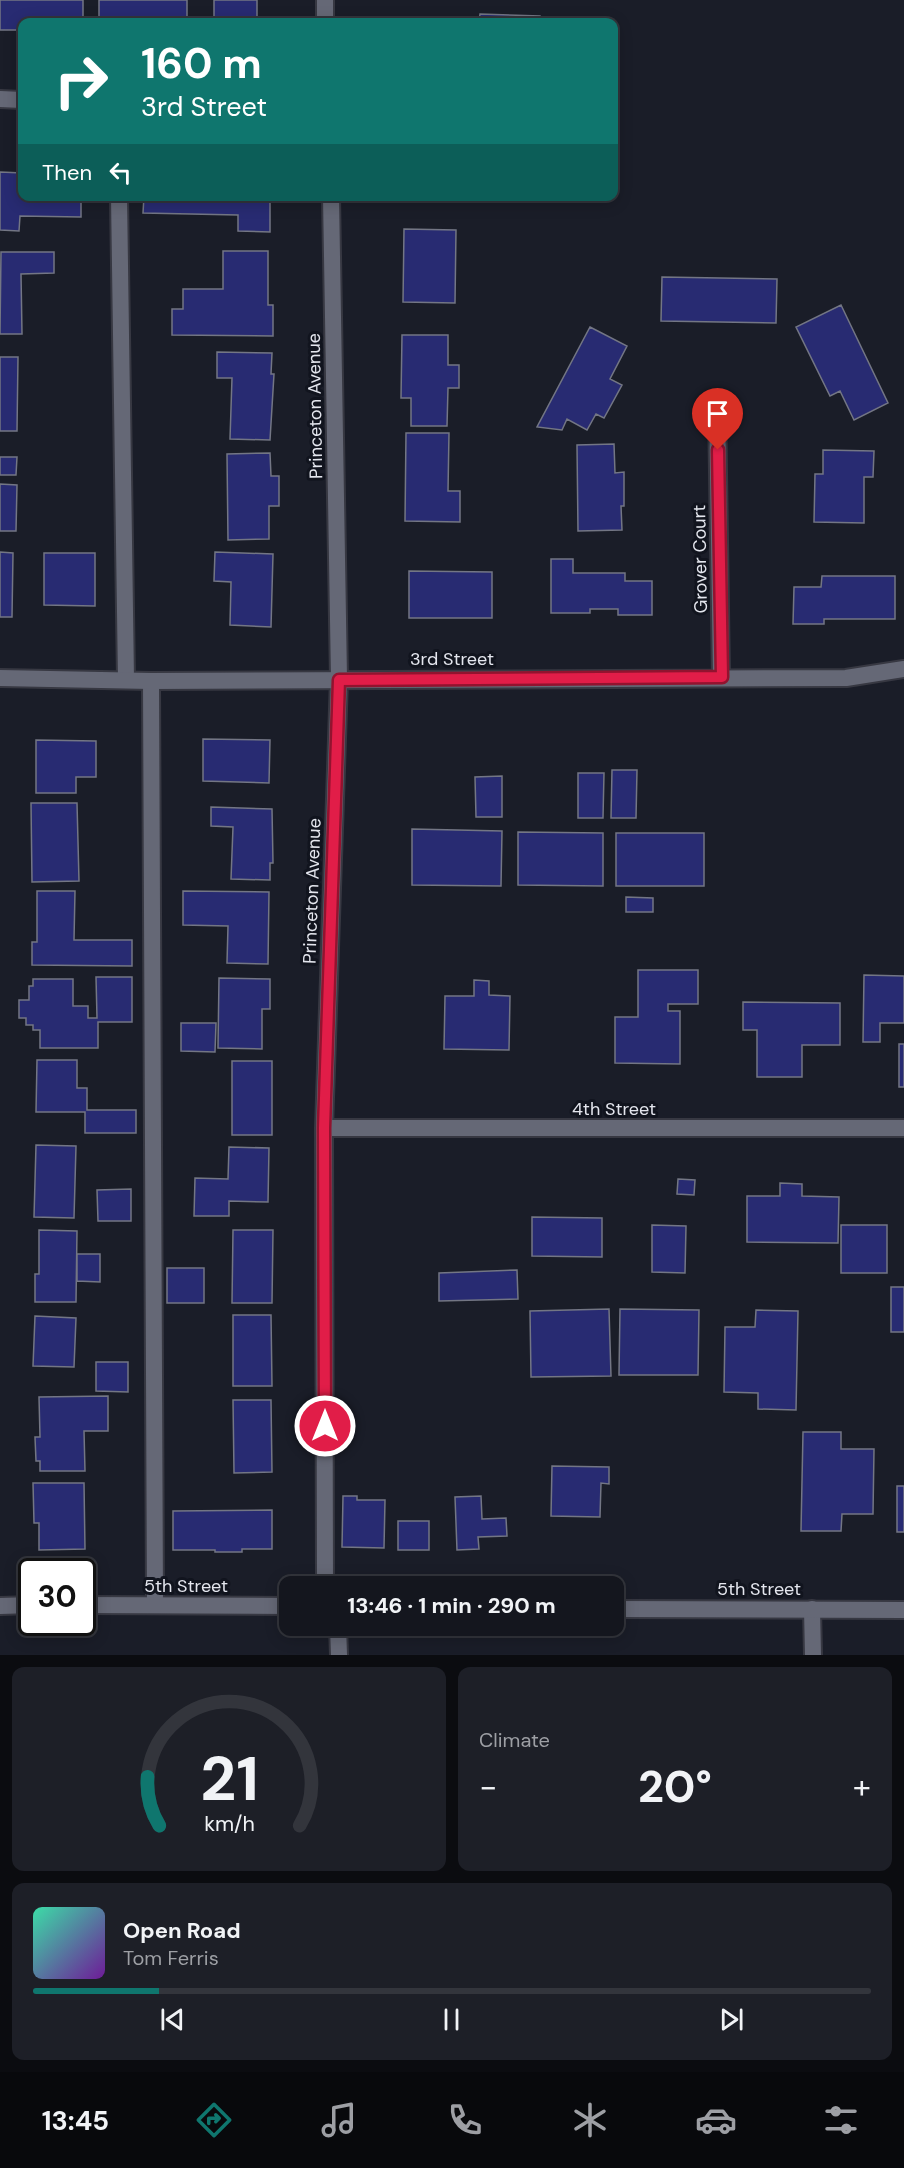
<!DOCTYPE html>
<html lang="en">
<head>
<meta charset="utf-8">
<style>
  body { margin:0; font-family:"DM Sans",sans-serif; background:#1d1f27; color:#f1f3f6; height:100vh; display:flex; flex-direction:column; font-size:22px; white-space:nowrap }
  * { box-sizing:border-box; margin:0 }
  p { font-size:20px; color:#9d9fa4 }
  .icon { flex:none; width:33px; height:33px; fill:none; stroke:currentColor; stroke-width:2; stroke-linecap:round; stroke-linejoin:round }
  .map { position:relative; height:1655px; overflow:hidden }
  .drawer { display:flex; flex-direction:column; gap:12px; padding:12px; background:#0b0c10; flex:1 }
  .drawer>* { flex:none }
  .guide { position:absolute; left:18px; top:18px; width:600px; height:183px; border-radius:12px; box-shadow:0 3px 15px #0003,0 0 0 2px #33353c; background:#0f766e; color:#fff; overflow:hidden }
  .speed { position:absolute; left:18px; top:1558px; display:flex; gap:12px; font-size:30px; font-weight:700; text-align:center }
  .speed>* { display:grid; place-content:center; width:78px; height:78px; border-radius:50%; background:#14161e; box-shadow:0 3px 15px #0003,0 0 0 2px #33353c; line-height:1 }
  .speed .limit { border:3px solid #111; border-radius:9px; background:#fff; color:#111 }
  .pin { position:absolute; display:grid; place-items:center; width:51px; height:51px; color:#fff; margin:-62px -26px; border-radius:50% 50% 50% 0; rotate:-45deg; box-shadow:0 0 6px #0007 }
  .pin .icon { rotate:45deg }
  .me { position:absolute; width:66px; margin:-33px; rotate:0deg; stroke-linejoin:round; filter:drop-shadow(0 0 4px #0008) }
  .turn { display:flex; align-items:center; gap:21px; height:126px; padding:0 24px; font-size:27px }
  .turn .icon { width:78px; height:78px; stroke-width:2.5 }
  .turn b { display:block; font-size:42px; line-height:51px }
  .then { display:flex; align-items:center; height:57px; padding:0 24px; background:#0003; gap:12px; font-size:22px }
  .big { font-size:45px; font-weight:700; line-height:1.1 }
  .drawer .widget { flex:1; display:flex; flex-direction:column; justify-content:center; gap:9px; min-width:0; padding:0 21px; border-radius:12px; background:#1d1f27 }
  .drawer .dial { align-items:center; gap:0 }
  .dial svg { height:156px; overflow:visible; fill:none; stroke:#33353c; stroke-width:7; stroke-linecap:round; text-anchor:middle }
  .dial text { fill:#f1f3f6; stroke:none }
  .song { display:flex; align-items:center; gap:18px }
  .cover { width:72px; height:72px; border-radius:9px; background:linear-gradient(135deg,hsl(160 70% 55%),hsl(280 70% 35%)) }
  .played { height:6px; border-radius:3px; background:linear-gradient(90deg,#0f766e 15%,#33353c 15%) }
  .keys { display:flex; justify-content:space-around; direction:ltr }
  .heat { display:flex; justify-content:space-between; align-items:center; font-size:33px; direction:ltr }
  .drawer .tiles { flex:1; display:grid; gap:12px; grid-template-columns:1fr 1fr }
  .widget:last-child { grid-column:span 2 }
  .trip { position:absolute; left:279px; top:1576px; width:345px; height:60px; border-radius:12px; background:#14161e; box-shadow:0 3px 15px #0003,0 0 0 2px #33353c; font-weight:700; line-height:60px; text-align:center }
  .tab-bar { display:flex; height:96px; justify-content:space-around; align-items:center; background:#08090c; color:#9d9fa4 }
  .tab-bar .icon { width:42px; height:42px }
  .tab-bar .on { color:#0f766e }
  .tab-bar b { font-size:27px; color:#f1f3f6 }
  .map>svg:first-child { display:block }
</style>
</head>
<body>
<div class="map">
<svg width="904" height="1655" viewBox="0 0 904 1655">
  <rect width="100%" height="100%" fill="#1a1d28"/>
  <path fill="#282b72" stroke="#737684" stroke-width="1.5" d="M0,0h83v21l-60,1 -1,8h-22z
    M99,0h88v22h-88z
    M214,0h43v22h-43z
    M480,14l60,2v6h-61z
    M0,172l22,1v23h59v21l-61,-1 -1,15 -19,-1z
    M144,196h126v36l-32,-1v-16l-95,-2z
    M404,229l52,1 -1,73 -52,-1z
    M223,251h45v54h5v31l-101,-1v-26h11v-20h40z
    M1,252h53v21l-33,1 1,60h-22z
    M662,277l115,2 -1,44 -115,-2z
    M841,305l47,98 -34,17 -14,-29 -10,5 -34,-69z
    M590,327l37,19 -17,33 12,6 -18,33 -8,-4 -9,16 -20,-11 -5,11 -25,-3z
    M402,335h46v30h11v23h-11l-1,38h-36v-28h-10z
    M217,352l55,1 -1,21h3l-4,66 -40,-1 2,-61h-15z
    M0,357h18l-1,74h-17z
    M406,433h43l-1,58h12v31l-55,-1z
    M614,444l1,29 9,-1v34h-3l1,24 -44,1 -1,-86z
    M823,450l51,1 -1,26h-9v46l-50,-1 1,-48h8z
    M270,453l1,23h8v30h-10v33l-41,1 -1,-86z
    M0,457h17l-1,18h-16z
    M0,484l17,1 -1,46h-16z
    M0,552l13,1 -1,64h-12z
    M215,552l58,2 -2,73 -41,-2 1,-43 -17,-1z
    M44,553h51v53l-51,-1z
    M551,559h22v14h52v8h27v34h-34v-6h-28v4h-39z
    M409,571l83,1v46h-83z
    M822,576h73v43h-71v5h-31l1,-37h27z
    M203,739l67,1 -1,43 -66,-2z
    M36,740l60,1v36h-20v16h-40z
    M612,770h25l-1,48h-25z
    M578,773h26l-1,45h-25z
    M502,776v41h-26l-1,-40z
    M31,803h46l2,78 -47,1z
    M211,807l61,2 1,54h-3v17l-39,-1 2,-52 -22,-1z
    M412,829l90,2 -1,55 -89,-1z
    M518,832l85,1v53l-85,-1z
    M616,833h88v53h-88z
    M37,891h38l-1,49h58v26l-100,-1v-23h5z
    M183,891l86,1 -1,72 -41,-1 1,-37 -45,-1z
    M626,897l27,1v14h-27z
    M638,970h60v34h-30v7h12v53l-65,-1v-46h23z
    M864,975l40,1v47h-24v19h-17z
    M96,977h36v45h-34v26h-58v-18h-7v-5h-7v-7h-7v-18h10v-14h4v-7h40v27h15v12h9z
    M219,978l51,1v30h-8v40l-44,-1z
    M474,980l15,1v14l21,1 -1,54 -65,-1 1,-53h29z
    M743,1002l97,1v42h-38v32h-45v-47h-14z
    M181,1023h35l-1,29 -34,-1z
    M899,1044h5v43h-5z
    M37,1060h40v28h10v22h49v23h-51v-21h-49z
    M232,1061h40v74h-40z
    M36,1145l40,1 -2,72 -40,-1z
    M229,1147l40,1 -1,54 -39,-1v15h-35l1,-38 33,1z
    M678,1179l17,1 -1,15 -17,-1z
    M780,1183l22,1v12l37,1 -1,46 -91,-1v-46h33z
    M131,1189v32h-33l-1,-31z
    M532,1217l70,1v39l-70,-1z
    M652,1225l34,1 -1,47 -33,-1z
    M841,1225h46v48h-46z
    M39,1230l38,1 -1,71h-41v-28h4z
    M233,1230h40l-1,73h-40z
    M77,1254h23v28l-23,-1z
    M167,1268h37v35h-37z
    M517,1270l1,29 -79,2v-28z
    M891,1287h13v45h-13z
    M609,1309l2,67 -80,1 -1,-66z
    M620,1309l79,1 -1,65h-79z
    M756,1310l42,1 -2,99 -38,-1v-16l-34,-1 1,-65h30z
    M233,1315h38l1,71h-39z
    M35,1316l41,2 -2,49 -41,-1z
    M96,1362h32v30l-32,-1z
    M108,1396v35h-24l1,40h-45v-10h-4l-1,-24h5l-1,-40z
    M233,1400h38l1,72 -38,1z
    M803,1432h38v17h33l-1,65h-31l-1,17h-40z
    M552,1466l57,1v17l-8,-1 -1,34 -49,-1z
    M33,1483h51l1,66 -46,1v-27h-5z
    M897,1486h7v46h-7z
    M343,1496h14v4h28l-1,48 -42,-1z
    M481,1496l1,23 24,-1 1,18 -29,1 1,12 -22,1 -2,-53z
    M272,1510v39h-30v3h-27v-2h-42v-39z
    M398,1521h31v29h-31z"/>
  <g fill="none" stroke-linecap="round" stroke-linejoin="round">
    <g stroke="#373842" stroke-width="20">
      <path id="service" d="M119,196l7,484
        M151,681l4,924"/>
    </g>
    <g stroke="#373842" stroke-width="20">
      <path id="minor" d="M325,0v22
        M0,99l22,1
        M717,404l4,273
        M0,678l151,3 695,-3 58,-9
        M324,1128h580
        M325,1587l-1,-459 15,-449 -8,-483
        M812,1609l1,46
        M338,1626l1,29"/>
    </g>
    <g stroke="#373842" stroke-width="20">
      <path id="secondary" d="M82,1605l208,1
        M0,1606l32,-1
        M614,1609l290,1"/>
    </g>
    <use href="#service" stroke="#656876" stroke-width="16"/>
    <use href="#minor" stroke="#656876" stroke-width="16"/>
    <use href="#secondary" stroke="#656876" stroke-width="16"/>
  </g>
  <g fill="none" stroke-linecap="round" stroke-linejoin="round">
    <g stroke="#92132f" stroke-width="15">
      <path id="route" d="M325,1426l-1,-298 15,-448 383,-3 -4,-227"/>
    </g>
    <use href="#route" stroke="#e11d48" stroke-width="10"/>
  </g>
  <g text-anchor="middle" stroke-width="6" stroke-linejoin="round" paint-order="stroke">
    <g font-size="18" fill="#e4e6ee" stroke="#11141e">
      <text transform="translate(315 406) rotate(-91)" y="6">Princeton Avenue</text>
      <text transform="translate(700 559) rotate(-91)" y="6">Grover Court</text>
      <text x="452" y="665">3rd Street</text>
      <text transform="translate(312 891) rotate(-88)" y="6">Princeton Avenue</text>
      <text x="614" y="1115">4th Street</text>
      <text x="186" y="1592">5th Street</text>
      <text x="759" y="1595">5th Street</text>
    </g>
  </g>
</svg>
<div class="speed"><div class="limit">30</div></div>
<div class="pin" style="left:718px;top:450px;background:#d93025"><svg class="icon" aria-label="arrive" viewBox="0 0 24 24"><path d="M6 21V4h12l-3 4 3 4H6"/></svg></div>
<svg class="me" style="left:325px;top:1426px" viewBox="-20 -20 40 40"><circle r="17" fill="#e11d48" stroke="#fff" stroke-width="3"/><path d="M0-11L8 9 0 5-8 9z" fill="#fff"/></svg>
<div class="trip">13:46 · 1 min · 290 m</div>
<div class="guide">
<div class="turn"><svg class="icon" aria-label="right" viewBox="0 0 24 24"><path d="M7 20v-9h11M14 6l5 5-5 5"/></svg><div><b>160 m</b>3rd Street</div></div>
<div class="then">Then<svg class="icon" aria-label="left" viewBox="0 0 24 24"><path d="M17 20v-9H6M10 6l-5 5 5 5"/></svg></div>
</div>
</div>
<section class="drawer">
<div class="tiles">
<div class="widget dial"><svg viewBox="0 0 100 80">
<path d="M14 69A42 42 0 1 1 86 69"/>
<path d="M14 69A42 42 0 0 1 8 44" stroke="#0f766e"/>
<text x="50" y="56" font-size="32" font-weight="700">21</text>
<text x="50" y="72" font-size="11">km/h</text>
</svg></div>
<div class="widget"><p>Climate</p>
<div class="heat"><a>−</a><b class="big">20°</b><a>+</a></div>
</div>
<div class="widget">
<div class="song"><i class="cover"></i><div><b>Open Road</b><p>Tom Ferris</p></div></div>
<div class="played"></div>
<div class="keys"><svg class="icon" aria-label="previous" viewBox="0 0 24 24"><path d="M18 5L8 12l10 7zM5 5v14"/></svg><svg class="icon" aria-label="pause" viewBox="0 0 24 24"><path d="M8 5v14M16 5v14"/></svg><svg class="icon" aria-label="next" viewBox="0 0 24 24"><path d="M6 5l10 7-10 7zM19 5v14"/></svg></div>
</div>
</div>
</section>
<nav class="tab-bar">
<b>13:45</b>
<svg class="icon on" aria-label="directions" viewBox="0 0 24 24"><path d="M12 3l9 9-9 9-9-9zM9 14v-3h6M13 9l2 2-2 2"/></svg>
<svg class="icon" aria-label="music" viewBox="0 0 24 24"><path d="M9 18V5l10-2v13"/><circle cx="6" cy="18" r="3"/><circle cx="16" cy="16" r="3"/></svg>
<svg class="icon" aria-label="phone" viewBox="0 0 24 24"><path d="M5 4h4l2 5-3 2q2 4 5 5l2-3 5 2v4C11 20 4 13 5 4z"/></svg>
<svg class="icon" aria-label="climate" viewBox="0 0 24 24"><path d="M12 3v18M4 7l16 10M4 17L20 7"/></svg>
<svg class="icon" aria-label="car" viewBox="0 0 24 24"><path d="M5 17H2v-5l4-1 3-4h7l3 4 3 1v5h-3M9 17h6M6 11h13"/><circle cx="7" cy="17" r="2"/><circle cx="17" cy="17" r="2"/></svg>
<svg class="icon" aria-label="filters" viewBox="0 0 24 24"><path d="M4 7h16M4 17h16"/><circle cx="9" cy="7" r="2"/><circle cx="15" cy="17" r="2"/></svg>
</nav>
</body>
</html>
